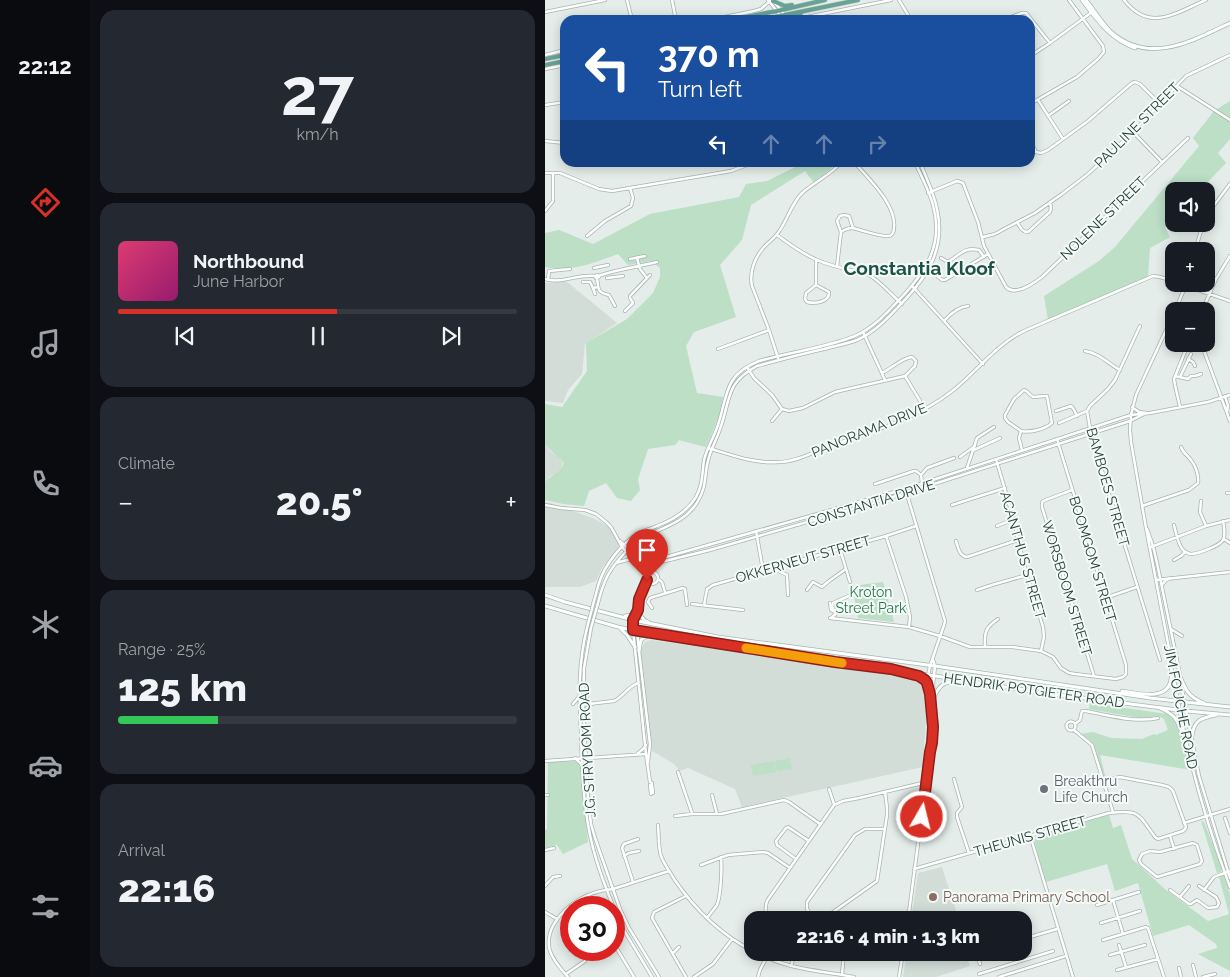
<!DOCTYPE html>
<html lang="en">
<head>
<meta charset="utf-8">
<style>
  body { margin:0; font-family:Raleway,sans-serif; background:#242831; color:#f1f3f6; height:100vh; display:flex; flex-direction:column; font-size:19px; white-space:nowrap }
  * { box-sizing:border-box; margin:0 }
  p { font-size:16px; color:#9ea1a6 }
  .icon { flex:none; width:28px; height:28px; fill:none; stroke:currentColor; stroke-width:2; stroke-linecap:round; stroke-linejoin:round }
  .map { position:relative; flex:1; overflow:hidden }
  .side { display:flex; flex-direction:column; gap:10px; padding:10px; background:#0d0f14; width:455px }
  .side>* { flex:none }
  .banner { position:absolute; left:15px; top:15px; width:475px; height:152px; border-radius:15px; box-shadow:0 2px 12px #0003; background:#1a4fa0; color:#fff; overflow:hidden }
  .fabs { position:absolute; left:620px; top:182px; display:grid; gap:10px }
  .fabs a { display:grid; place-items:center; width:50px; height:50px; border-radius:10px; background:#171b24; box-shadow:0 2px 12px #0003; font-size:25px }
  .speed { position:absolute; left:15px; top:896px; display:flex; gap:10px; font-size:25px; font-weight:700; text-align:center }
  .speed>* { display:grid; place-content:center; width:65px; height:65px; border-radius:50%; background:#171b24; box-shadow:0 2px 12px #0003; line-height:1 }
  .speed .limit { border:8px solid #d22; background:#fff; color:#111 }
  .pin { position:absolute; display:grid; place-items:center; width:42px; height:42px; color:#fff; margin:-51px -21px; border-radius:50% 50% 50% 0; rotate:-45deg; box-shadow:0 0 5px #0007 }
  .pin .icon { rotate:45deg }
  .me { position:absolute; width:55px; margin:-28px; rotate:8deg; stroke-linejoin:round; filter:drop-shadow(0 0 4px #0008) }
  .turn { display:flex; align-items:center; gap:18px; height:105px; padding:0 15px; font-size:22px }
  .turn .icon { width:65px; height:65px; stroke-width:2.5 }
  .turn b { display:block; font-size:35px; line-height:42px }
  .lanes { display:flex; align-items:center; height:48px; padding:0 15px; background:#0003; justify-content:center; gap:25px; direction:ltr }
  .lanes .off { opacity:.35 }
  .big { font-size:38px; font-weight:800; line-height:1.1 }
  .side .card { flex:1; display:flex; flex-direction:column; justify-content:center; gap:8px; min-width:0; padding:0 18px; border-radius:15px; background:#242831 }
  .side .dial { align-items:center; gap:0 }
  .dial b { font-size:65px; line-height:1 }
  .song { display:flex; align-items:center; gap:15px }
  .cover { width:60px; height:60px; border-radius:8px; background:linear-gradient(135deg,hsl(340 70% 55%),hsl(320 70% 35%)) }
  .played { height:5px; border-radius:2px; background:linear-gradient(90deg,#d93025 55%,#363941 55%) }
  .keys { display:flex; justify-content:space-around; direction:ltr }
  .heat { display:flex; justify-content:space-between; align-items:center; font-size:28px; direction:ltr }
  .charge { height:8px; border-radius:4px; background:linear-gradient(90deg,#34c759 25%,#363941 0) }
  .trip { position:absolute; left:199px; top:911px; width:288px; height:50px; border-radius:15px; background:#171b24; box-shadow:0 2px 12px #0003; font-weight:800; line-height:50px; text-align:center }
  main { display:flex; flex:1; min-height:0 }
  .menu { display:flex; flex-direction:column; width:90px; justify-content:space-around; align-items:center; background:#090b0e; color:#9ea1a6 }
  .menu .icon { width:35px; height:35px }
  .menu .active { color:#d93025 }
  .menu b { font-size:22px; color:#f1f3f6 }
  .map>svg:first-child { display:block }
</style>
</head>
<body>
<main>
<nav class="menu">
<b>22:12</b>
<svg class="icon active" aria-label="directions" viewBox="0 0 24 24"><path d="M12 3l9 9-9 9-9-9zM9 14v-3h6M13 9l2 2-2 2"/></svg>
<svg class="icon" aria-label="music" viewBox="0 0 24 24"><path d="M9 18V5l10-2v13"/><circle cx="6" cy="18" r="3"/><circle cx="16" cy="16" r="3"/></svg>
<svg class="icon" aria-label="phone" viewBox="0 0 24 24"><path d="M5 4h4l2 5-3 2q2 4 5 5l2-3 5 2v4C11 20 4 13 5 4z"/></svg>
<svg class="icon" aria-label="climate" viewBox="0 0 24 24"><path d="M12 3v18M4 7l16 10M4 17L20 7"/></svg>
<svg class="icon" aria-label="car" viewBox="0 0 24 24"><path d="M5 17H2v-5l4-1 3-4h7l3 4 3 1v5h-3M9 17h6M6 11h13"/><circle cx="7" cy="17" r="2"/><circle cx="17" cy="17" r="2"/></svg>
<svg class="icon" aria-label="filters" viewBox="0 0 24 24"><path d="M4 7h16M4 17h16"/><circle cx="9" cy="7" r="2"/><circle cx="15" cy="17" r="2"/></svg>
</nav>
<section class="side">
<div class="card dial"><b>27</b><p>km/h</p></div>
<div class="card">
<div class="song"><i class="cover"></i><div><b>Northbound</b><p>June Harbor</p></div></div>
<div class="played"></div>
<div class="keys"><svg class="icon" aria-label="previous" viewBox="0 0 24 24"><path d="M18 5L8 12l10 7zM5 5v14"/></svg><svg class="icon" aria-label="pause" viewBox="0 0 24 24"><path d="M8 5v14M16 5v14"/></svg><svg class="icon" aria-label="next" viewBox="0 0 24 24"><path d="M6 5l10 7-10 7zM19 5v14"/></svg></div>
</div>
<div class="card"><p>Climate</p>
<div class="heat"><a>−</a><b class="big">20.5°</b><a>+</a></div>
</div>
<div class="card"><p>Range · 25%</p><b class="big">125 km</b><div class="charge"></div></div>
<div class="card"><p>Arrival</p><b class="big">22:16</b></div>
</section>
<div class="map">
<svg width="685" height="977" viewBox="0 0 685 977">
  <rect width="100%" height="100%" fill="#e4ede9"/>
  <path fill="#d2ddd8" d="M21,281l51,42 -32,21 -3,30 -14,16 -5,13 -18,-2v-118z
    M0,445l6,7 6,3 6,8 -2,6 -5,5 -6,2 -5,6z
    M0,503h6l44,16 16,9 8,18 -17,22 -6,13 -16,6h-35z
    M106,640l181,25 59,6 32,13 4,20 -4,63 -181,40 -7,-18 -47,-21 -8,3 -6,-7 -22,-13 -12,-100 5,-9z
    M397,867l17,53h-48l7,-47z
    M362,953h59l4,13 -34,11h-33z"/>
  <path fill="#bcdfc6" d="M685,101v38l-12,14 8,10 -27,28h-25v26l-9,10 5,10 -20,11 -2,29 -100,43 -4,-24 55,-35 16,-14 84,-101 -6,-8 21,-27z
    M258,163h34l-23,20 -9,-12 -54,34 -9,35 -22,25 16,52 -42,15 -8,14 11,47 26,4 -4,19 -12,29 -2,2 -26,-7 -4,5 -27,4 -10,30 2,11 -9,11 -14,-3 -11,-15 -17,8 -5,15 -21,-2 -18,-4v-18c7,-8 15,-8 19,-19 -6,-7 -13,-12 -19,-18v-41l17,3 25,-36 -1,-28 41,-24 26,-26 7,-16v-9l-9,-7 -23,4 -10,-11c-25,9 -45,18 -73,13v-34l14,-3 34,14 57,-30 89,-17 7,-13 21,-3z
    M338,582l11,40 -36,-4 -6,-32z
    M545,703l77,11 6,4 6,10 12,42 -91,-15 5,20 3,2 -4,1 -9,-30 -4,-7 -10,-7 12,-2 18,6 31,1 12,-5 2,1 12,-5 -4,-11 -5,-3 -19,2 -51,-9z
    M245,758l2,11 -15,2 -2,-10z
    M35,761l8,81 -25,12 -6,-9 -12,3v-18l2,-1 1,-67z
    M229,761l2,11 -23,4 -2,-11z
    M564,815l4,13 8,-3 11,34 34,31 42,31 21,-7 -10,-37 5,-2 6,19v77l-32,-17 19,-6 -1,-4 -27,-19 -36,11 -15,-53 -23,8 -8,-27 -61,18 -12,-42 2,-4z
    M656,821l3,1 18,46 -1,4 -4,1z"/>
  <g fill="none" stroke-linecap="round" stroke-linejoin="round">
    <g stroke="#a6b5b0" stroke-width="4">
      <path id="minor" d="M82,0l5,20
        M127,0l4,20
        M354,0l12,20
        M579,0c26,33 51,13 82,0
        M0,12l60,-12
        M165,20l44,-9 7,-2 10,-9
        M256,20l6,-3 84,-17
        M458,20l19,-7h4l24,30
        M0,55l20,-5
        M485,56l20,-13 42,-31
        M0,69l20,-4
        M632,86l53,34
        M493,100l25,39
        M485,104l47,-27 21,-18 6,-7 -1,-6 -34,-46
        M0,105l20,-3
        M503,116l21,-15
        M588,132l29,30
        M0,141l20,2
        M485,141l6,11 5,1 7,-3 40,-29 44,-38 3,-1 5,2 20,20
        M0,173h15l39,16 13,2 119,-20 24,-9
        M383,193l29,-12 6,2 15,39 6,24 22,41c9,9 27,-3 36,-10l146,-139
        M0,211l8,-10v-28
        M472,222c3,5 5,10 11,10l22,-20 1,-4 -1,-5
        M296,232l-4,-11 3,-5 4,-1 5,1 4,12
        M232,235c12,9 26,19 40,25 16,7 34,10 50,14 14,7 23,20 35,30
        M42,236l18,-15 26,-15 2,-8 -3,-10
        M438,237l12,-3 11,-6 29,-15 27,-19 26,-20 45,-42 53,-56 44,-21
        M92,258l3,11 7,9
        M396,258l7,4c12,-7 15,-15 31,-12l5,7
        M85,259l15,-3
        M271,260v25l-10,8 -1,6 2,3c8,2 23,0 22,-10l-13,-7
        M292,266l4,-34c4,-3 7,-4 12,-4 7,2 29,9 35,8 4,0 6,-4 6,-8 3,-23 -26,-50 -40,-66
        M49,268l14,-3
        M52,275l2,2 -3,1 -1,-2z
        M391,275l6,5h3l43,-26
        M53,276c20,-7 39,-9 59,-14
        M52,278c2,13 0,14 12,17l6,11
        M62,278l16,-2
        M0,279c16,5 33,-5 50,-3
        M3,280l1,-9 21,-2
        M38,282h7l3,6 5,-1
        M642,286l43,15
        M368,287l70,77
        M48,288l2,6
        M80,311l8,-8 -3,-5v-2l20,-21
        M657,311l14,-32 14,-23
        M399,321c7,-8 14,-14 24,-15
        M595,326l-25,54 -7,9 -18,17 -3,5 4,23 7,24 62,202
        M318,332l22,48
        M655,344l3,4 27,73
        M173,349l51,-19
        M540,351c16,3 22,12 35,19
        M233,358l-9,-28 -17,-44c-3,-14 3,-29 12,-39 6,-6 12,-10 16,-17 8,-12 12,-27 22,-37 13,-11 28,-18 40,-31
        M643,359l5,3 2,4
        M202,367l7,11 18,17 10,14 7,2 14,-3 32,-16 70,-16 10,-10 1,-5 -4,-4c-10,1 -20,11 -30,16
        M360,376l20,33
        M630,376l13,3 3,-3h4l6,-2
        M635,377l11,-23
        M680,396l3,10 -1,6
        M635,407l-5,-22 -1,-6 14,-35
        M511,411l15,-5 2,2 4,8
        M586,415l19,-2 58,-11 22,-7
        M227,421l10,-12
        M585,421l14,-7
        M514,423l28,-12
        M476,431l-13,-9 -3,-4v-3l9,-16 10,-9 2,1 7,6 12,-1h2l5,27c-7,6 -21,10 -31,8l-2,7 3,12
        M163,448c24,7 46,16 71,14 17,0 34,-10 51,-16 41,-14 86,-27 121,-54 25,-19 44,-47 73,-61l129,-55 7,1 14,4
        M429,450l26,-12
        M415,457l15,-11
        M451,459l19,65 3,16 9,35 16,52 1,10 -3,14
        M422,468l10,-30 17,-11
        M377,483l-1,-8 6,-7 27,-10
        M330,484l39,-13h2l5,4
        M527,490l-29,11 -1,2v4l52,169
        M361,491l39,130 -1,4 -14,41 -2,9 5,52 -1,16
        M682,493h3
        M656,501l-1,11 6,14
        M407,505l53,-17
        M597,506l47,-16 9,-7c1,-7 -2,-17 -7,-23 -4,-5 -8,-7 -10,-13
        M629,525c2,8 4,21 10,26 2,1 5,3 7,3 6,0 29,-8 32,-14 3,-5 1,-13 0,-19
        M452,526l17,-7
        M211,531l7,39
        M341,536l20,61 4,20 -1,10
        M679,539l6,4
        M411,541c2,6 3,15 11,16l51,-17
        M606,547l55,-21 24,-6
        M295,549l10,33
        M629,560l7,-4 4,-4
        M227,568l15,7 1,20
        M101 578a6 6 0 1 1 12 0a6 6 0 1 1-12 0Z
        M113,579l4,3 3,10
        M611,580l74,-8
        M262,590l6,-8 9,5 7,-6 17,-12
        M432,590l15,-5 35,-10
        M560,598l32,-11
        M285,603l1,7 4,2
        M147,604l51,6
        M93,605l2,-6 7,-18
        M159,605l3,-16 6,-4 173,-49 30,-10
        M107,608l-4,-6 2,-4 33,-10 2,1 2,16
        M92,611l-4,9v10l13,124 4,28 2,1
        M93,611l-1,20 2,20 11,93 -2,18
        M291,613l-4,-6 1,-4 18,-8
        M285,618l79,9 31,9 30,11h42l29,4 12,6 8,11 8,5 6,1 41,5 7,-2 3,-3v-9l-69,-226
        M286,618l8,-7 14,-6
        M440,647c-1,-15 1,-20 13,-28
        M35,705l34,-4c10,-5 12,-13 24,-18
        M521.5 726a4.5 4.5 0 1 1 9 0a4.5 4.5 0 1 1-9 0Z
        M530,724l5,-4 2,-9h3c24,4 49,12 73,7
        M529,730l18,15 21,67
        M93,753l5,-4 3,-4
        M0,761l101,-7
        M133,772l14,41
        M409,779l8,28 -5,6v4l12,36
        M105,785l1,9
        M107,785l1,8
        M284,789l5,15
        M0,795h3
        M167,795l5,19
        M130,816l17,-2h29l63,-14 5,2 31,22
        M680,818l5,15
        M639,823l46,-14
        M113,825c1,10 0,21 3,31 3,8 9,16 13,23 20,29 47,56 79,72
        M485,835l43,142
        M625,836l4,13
        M648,843l4,2 5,16 -2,3 -3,1 -40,12 -16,-13 -2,-4 3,-6 8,-3 10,1z
        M0,850l9,-2
        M79,856l5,-3 10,-2
        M251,859l-19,-14 -1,-4 10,-13 2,-1 21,14
        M156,865l27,-10 35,-3 5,1 22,15
        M369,869l195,-56c31,-4 29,1 46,24l3,2 25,-8 2,-2 1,-2 -13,-36 -4,-4 -7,-2 -42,-8 -17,4
        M88,882l-11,-34 2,-4 14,-5
        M0,886l8,-9 7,-1
        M625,890l19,14h2l6,-4 11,8 9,-1 2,-4 -3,-6 -17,-11
        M659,890l10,-13 16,-6
        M141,896l-32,16 -2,6 34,59
        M635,897l9,-11
        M33,900l3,8
        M568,900l10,34
        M552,905l42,-13
        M0,912l12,7
        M162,918c3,-4 7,-9 10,-13 4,-10 5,-37 4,-48
        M225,920c-5,-5 -5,-13 -3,-19l67,-96 9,-4 16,-3 68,-16
        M269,920l-7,-11v-7l48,-67 10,-6h20
        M277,920l55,-39 10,-66v-7l-2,-16
        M363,920l22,-168 7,-24 -4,-43 2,-19 -2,-6
        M556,923l39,-12
        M478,939l34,-10
        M558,940l43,-13 2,1 16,49
        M69,944l20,33
        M574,945l7,22
        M210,952c34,18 62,18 99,25
        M431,952l4,12
        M128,953l6,-6
        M565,955l35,-10
        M648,965l3,12
        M246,966l4,-14
        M634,968l2,9
        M572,970l41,-11
        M21,974l19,-13 1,-5 -2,-6
        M434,974l74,-23
        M297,975l2,-23
        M23,977c-7,-8 -17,-19 -19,-30 -1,-8 1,-16 5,-23 13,-21 35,-33 59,-35l56,-18
        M149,977l19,-13 19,-25
        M213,977l2,-7 6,-12
        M354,977l4,-25
        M454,977l67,-21
        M658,977l12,-3"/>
    </g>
    <g stroke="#a6b5b0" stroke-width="4">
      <path id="tertiary" d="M223,0l16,20
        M230,3l14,17
        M661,216l24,-32
        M650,251l8,-27
        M638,284v2l2,1 2,-1 -1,-2
        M630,311l10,-24
        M587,407l7,5 8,1
        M0,505l16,3 24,2 11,4 10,8 5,5 11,20 10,10 5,4 6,2h14l53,-13 125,-36 71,-21 224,-72
        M602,529l6,17 4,17 23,112
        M75,541c5,4 8,8 12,12 10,7 23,6 34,4l239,-68 226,-74
        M71,563l11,-3h8
        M617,585l4,-5 5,-2
        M49,601c2,-6 3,-12 5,-18 6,-19 23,-40 40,-50 6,-3 12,-4 18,-7 16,-6 30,-14 39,-29 7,-12 6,-24 8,-37 3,-12 10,-23 14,-35 10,-31 6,-50 41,-64 31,-9 66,-13 96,-25 18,-8 31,-22 44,-36 27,-28 45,-55 34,-95 -4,-15 -12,-29 -18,-43
        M53,603c5,-20 10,-32 24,-47 5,-6 10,-12 16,-16 21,-12 47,-16 60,-39 9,-15 6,-25 10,-40 2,-11 9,-22 12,-32 11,-30 5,-46 37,-63 22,-6 44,-12 67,-17 11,-3 22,-5 33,-9 18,-8 31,-22 44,-36 26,-27 45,-55 36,-95 -3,-16 -11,-31 -17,-47
        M42,628c-9,36 -8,68 -6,105 1,34 2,69 9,102 5,25 14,49 24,73
        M46,628l-7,40 -1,36 5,95 3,25 4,14 25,71 9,19 30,49
        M626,629l11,7
        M626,659l-25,-131 -15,-86 -1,-12 1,-15 5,-20 38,-82
        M628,672c11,74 31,145 57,215
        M635,680l19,96 31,102
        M39,694l4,7 4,3
        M28,704l5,-6
        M39,712l7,-8
        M30,758l7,7
        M69,908l8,19 30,50"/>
    </g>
    <g stroke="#a2b9b1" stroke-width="4.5">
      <path id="secondary" d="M537,0c15,20 29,40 53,48
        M541,0c8,10 15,22 24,31 38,35 82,10 120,-8
        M0,595l20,7 68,18 85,17 217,29 215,32 80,9
        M0,606l73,21 35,7 102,15 80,14 56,6 153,24 142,18 44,4
        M93,607c2,7 3,12 10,15
        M80,616l6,-1 8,-10
        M75,628l7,7 8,12
        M94,651l2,-11 6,-4 3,-1
        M365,674c14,3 16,6 20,20
        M634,674c6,15 9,23 25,29
        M577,691c15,2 46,11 49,-12 1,-6 0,-13 0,-20
        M389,697c5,-11 10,-16 23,-16
        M615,708c21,10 16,14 25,31
        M647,736c2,-16 9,-18 24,-21"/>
    </g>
    <g stroke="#c1c9c7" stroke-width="5">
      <path id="primary" d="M228,1l12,5 7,-1
        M184,20l48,-9 48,-11
        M215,20l98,-20
        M247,20l2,-4 7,-3
        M0,59l20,-4
        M0,65l20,-4"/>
    </g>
    <use href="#minor" stroke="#fff" stroke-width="2.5"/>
    <use href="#tertiary" stroke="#fff" stroke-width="2.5"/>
    <use href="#secondary" stroke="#fff" stroke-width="3"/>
    <use href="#primary" stroke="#68a395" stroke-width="4"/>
    <g stroke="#a6b5b0" stroke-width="4" stroke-linecap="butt">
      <path id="tertiary-bridge" d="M42,628l7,-27
        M46,628l7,-25"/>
    </g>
    <use href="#tertiary-bridge" stroke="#fff" stroke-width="2.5"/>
  </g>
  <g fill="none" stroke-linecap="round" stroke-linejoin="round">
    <g stroke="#8d1f18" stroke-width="12">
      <path id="route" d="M102,580l-8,19 -1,11 -5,10v10l202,32 56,7 28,7 6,4 2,3 3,11 3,33 -1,16 -2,9 -8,65"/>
    </g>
    <use href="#route" stroke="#d93025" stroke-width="9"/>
    <path stroke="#f59e0b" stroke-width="9" d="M201,648l96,15"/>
  </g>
  <circle fill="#6b7280" stroke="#f4faf7" stroke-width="2" cx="499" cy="789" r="5"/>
  <circle fill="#8d6e63" stroke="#f4faf7" stroke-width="2" cx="388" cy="897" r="5"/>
  <g text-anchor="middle" stroke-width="4" stroke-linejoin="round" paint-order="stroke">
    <g font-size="14" fill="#233f38" stroke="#f4faf7">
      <text transform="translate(592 125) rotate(-45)" y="5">PAULINE STREET</text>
      <text transform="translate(558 218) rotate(-44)" y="5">NOLENE STREET</text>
      <text transform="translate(324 430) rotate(-22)" y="5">PANORAMA DRIVE</text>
      <text transform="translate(563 487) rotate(74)" y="5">BAMBOES STREET</text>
      <text transform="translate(326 503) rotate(-17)" y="5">CONSTANTIA DRIVE</text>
      <text transform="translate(478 555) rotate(74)" y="5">ACANTHUS STREET</text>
      <text transform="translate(258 559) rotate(-16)" y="5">OKKERNEUT STREET</text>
      <text transform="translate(548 559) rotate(73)" y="5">BOOMGOM STREET</text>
      <text transform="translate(522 588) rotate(73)" y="5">WORSBOOM STREET</text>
      <text transform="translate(489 690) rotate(8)" y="5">HENDRIK POTGIETER ROAD</text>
      <text transform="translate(636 707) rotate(79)" y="5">JIM FOUCHE ROAD</text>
      <text transform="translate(42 750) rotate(-93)" y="5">J.G. STRYDOM ROAD</text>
      <text transform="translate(485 836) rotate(-16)" y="5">THEUNIS STREET</text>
    </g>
    <g font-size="14" fill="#2c774a" stroke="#f4faf7">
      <text x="326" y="597">Kroton<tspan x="326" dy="16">Street Park</tspan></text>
    </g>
    <g font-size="14" fill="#5b616d" stroke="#f4faf7" text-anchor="start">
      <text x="509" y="786">Breakthru<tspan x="509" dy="16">Life Church</tspan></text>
    </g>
    <g font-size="14" fill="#785e54" stroke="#f4faf7" text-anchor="start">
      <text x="398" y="902">Panorama Primary School</text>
    </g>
    <g font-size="19" font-weight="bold" fill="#1e5246" stroke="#f4faf7">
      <text x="374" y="275">Constantia Kloof</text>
    </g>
  </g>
</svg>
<div class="fabs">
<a><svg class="icon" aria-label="sound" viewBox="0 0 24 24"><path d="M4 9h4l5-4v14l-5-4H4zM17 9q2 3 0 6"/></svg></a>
<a>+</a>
<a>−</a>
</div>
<div class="speed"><div class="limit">30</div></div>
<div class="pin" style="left:102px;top:580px;background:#d93025"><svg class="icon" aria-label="arrive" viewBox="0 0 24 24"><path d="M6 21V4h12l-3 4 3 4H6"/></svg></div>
<svg class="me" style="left:377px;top:817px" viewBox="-20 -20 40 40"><circle r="17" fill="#d93025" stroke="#fff" stroke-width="3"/><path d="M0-11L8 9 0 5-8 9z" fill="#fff"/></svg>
<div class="trip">22:16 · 4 min · 1.3 km</div>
<div class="banner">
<div class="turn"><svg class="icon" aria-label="left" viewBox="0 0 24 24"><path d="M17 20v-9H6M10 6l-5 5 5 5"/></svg><div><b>370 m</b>Turn left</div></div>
<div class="lanes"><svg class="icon" aria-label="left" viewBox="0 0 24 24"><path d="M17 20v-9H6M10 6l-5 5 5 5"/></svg><svg class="icon off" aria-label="ahead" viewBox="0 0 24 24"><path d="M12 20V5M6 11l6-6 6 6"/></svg><svg class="icon off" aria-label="ahead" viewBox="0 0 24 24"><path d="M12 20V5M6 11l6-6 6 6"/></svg><svg class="icon off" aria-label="right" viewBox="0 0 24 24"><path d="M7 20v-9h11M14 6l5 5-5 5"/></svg></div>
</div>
</div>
</main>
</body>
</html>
